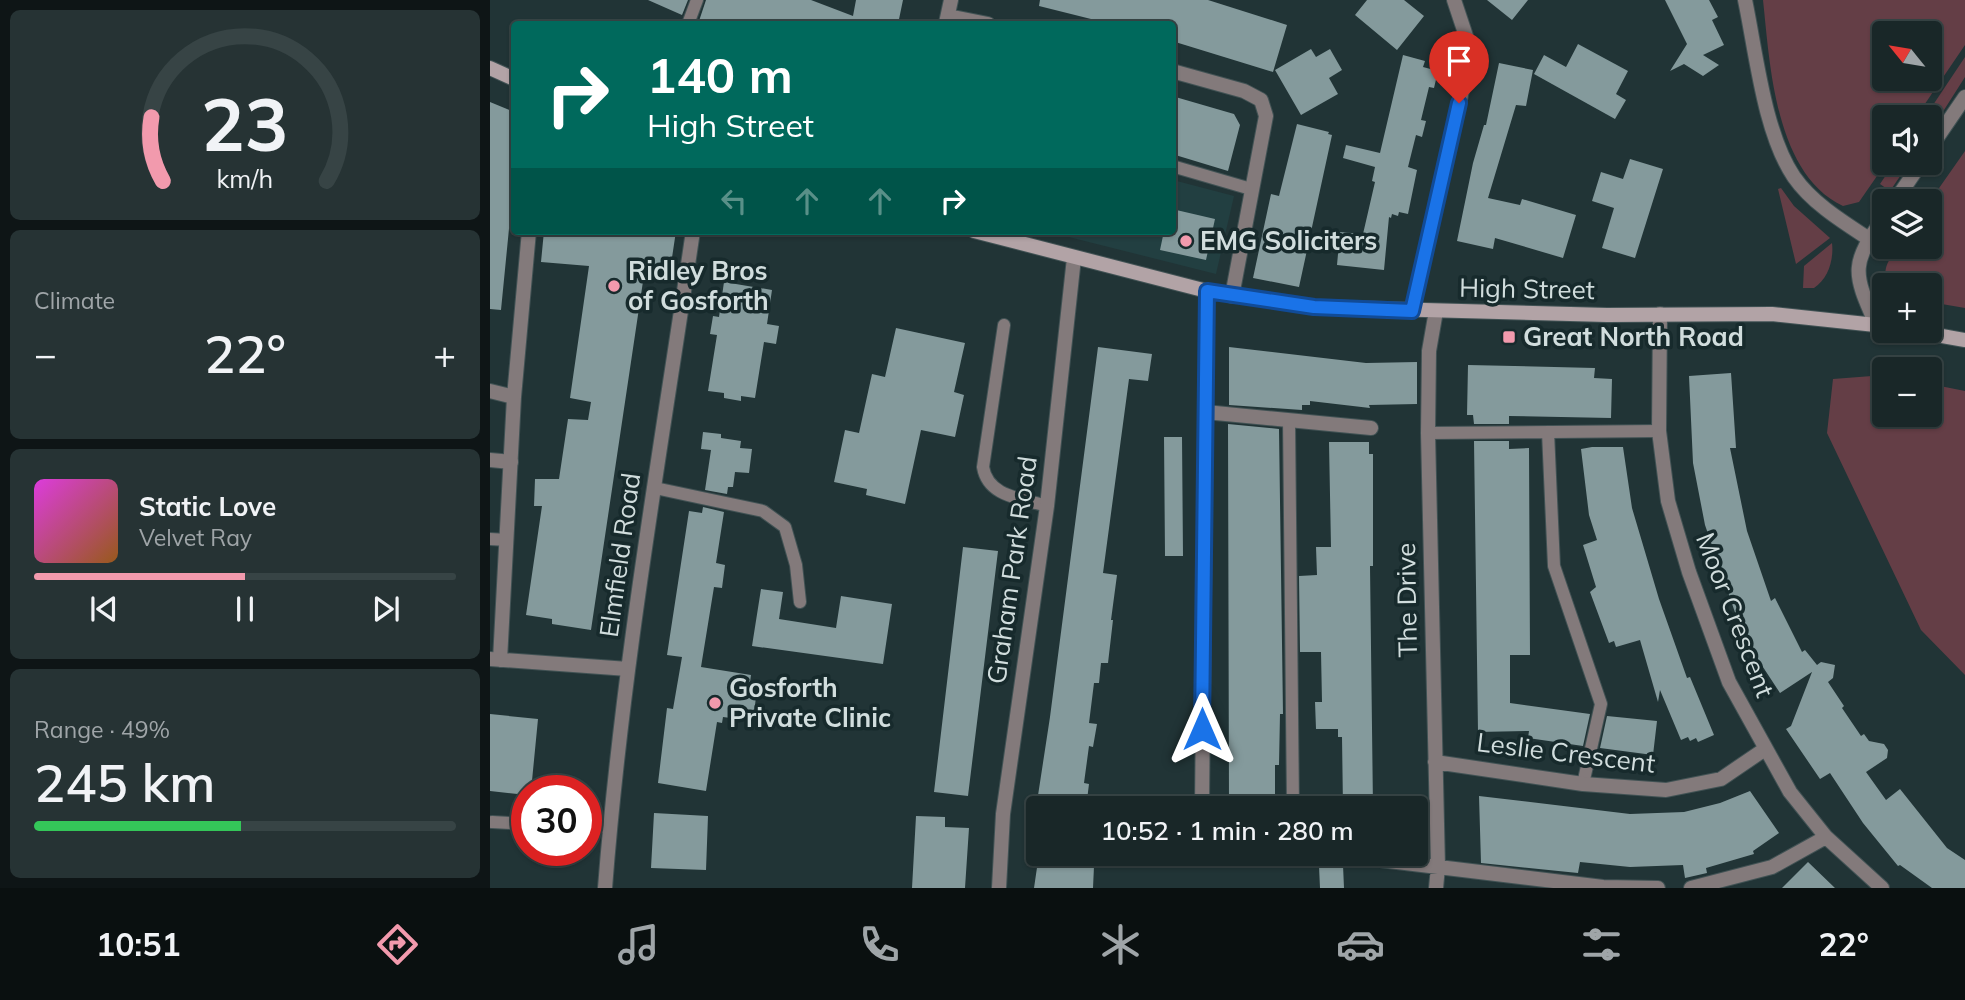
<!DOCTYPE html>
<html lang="en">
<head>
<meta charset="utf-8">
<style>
  body { margin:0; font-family:Mulish,sans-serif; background:#263334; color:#f1f3f6; height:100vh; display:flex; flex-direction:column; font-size:26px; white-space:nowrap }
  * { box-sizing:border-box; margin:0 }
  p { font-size:23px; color:#9fa5a8 }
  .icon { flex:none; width:38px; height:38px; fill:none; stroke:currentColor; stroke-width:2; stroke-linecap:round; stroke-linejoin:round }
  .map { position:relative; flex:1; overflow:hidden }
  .sheet { display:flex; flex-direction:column; gap:10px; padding:10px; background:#0e1516; width:490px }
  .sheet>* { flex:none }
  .guide { position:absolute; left:21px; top:21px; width:665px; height:214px; border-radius:7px; box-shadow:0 2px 5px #0004,0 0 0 2px #374445; background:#00695c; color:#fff; overflow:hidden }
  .needle { width:46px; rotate:300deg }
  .tools { position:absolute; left:1382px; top:21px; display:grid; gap:14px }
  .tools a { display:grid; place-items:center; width:70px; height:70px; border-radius:7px; background:#192728; box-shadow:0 2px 5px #0004,0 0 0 2px #374445; font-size:35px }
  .speed { position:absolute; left:21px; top:775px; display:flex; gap:14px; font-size:35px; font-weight:700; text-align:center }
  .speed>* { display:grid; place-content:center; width:91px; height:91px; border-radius:50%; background:#192728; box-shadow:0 2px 5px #0004,0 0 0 2px #374445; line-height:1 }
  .speed .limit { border:10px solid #d22; background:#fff; color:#111 }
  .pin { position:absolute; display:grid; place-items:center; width:60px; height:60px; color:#fff; margin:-72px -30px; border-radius:50% 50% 50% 0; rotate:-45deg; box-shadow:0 0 7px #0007 }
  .pin .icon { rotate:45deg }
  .me { position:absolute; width:77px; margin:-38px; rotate:0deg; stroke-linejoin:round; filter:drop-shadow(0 0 5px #0008) }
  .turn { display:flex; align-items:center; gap:24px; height:147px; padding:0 21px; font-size:32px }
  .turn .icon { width:91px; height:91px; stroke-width:2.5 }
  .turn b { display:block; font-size:49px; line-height:60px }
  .lanes { display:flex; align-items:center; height:66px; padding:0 21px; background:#0003; justify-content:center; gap:35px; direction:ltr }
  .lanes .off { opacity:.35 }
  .big { font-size:52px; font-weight:600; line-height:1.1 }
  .sheet .tile { flex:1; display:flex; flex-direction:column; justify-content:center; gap:10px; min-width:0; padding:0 24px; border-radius:10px; background:#263334 }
  .sheet .dial { align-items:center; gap:0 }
  .dial svg { height:182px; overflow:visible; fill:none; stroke:#374445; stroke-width:7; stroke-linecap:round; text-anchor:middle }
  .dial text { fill:#f1f3f6; stroke:none }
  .song { display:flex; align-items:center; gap:21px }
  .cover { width:84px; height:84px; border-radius:10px; background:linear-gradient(135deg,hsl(300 70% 55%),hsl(30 70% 35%)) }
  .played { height:7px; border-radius:4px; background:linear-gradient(90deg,#f29aad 50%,#374445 50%) }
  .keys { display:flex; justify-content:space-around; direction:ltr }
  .heat { display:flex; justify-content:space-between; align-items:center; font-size:38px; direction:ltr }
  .charge { height:10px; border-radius:5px; background:linear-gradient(90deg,#34c759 49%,#374445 0) }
  .trip { position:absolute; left:536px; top:796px; width:402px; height:70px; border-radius:7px; background:#192728; box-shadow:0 2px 5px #0004,0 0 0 2px #374445; font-weight:600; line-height:70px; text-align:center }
  .tabs { display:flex; height:112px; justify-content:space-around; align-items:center; background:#0a1010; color:#9fa5a8 }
  .tabs .icon { width:49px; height:49px }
  .tabs .selected { color:#f29aad }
  .tabs b { font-size:32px; color:#f1f3f6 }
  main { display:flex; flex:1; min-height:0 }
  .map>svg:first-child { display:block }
</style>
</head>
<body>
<main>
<section class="sheet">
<div class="tile dial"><svg viewBox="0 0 100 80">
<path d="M14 69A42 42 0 1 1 86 69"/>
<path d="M14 69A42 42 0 0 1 9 41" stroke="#f29aad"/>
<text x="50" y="56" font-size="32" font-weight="700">23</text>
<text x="50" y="72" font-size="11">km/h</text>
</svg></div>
<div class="tile"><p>Climate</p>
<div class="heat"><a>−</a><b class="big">22°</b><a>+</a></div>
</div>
<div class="tile">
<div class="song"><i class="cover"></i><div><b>Static Love</b><p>Velvet Ray</p></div></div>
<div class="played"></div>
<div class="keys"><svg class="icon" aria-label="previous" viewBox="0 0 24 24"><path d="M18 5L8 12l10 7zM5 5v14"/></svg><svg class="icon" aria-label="pause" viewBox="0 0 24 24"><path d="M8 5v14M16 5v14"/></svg><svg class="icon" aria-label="next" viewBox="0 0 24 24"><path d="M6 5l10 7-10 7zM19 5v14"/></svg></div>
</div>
<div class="tile"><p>Range · 49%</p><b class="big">245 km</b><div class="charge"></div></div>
</section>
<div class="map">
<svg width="1475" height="888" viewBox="0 0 1475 888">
  <rect width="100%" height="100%" fill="#213436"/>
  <path fill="#223f41" d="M683,180l61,16 -18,78 -171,-43h127z"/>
  <path fill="#643e46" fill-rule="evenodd" d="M1273,0h202v45l-49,72h-31l1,46 -27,39 -16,4c-68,-32 -73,-141 -80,-206zM1440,33v46h-45v-46z
    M1475,57v20l-35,55v-15h-5z
    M1475,151v157l-35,-6v-17h-42c-7,-15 1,-26 10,-38h32v-46z
    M1404,163h15l-19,28 -10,-7z
    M1291,188l13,18 36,32 -34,26 -18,-75z
    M1342,243c2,17 -4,36 -18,45h-11l1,-22z
    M1395,375v40h45v-31l35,7v284l-44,-45 -94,-197 6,-54z"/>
  <path fill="#849a9c" d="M158,0h40l-6,15z
    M216,0h105l42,16 3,-16h47l-5,24h-190l-9,-3z
    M550,0h168l79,25 -14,47 -101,-31v-17h-61l-72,-18z
    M877,0h37l20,16 -27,34 -42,-35z
    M997,0h41l-16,20z
    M1175,0h44l9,17 -6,3 12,25 -21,10 16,10 -16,11 -19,-12 -14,7 17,-27z
    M1088,44l50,27 -12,23 10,6 -11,19 -81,-45 10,-19 22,12z
    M821,49l5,8 14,-8 12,21 -13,8 9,16 -37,21 -26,-45z
    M913,55l22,6 -2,6 15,4 -4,17 -5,-1 -8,33 5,1 -4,16 -6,-2 -8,32 9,3 -9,44 -9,-2 -1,4 -6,-2 -1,4 -2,-1 -5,53 -47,-5 3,-33 23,2 12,-52 -3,-1 3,-14 -32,-9 3,-13 34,8z
    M1009,63l34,7 -7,36 -10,-1 -28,93 32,7 2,-6 54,16 -13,43 -68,-20 -2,11 -36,-8 16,-78 11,-38h2z
    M682,96l62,18 6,11 -12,46 -56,-17z
    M0,102l24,10v66l-13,132 -11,-1z
    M807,124l32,8 -1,2 4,1 -33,152 -46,-9 18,-84 8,2z
    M1140,159l33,10 -28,89 -33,-10 12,-40 -22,-7 9,-29 22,7z
    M682,209l43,10 -9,41 -46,-10 4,-19h8z
    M54,231h132l-6,40 -25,-3 -54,362 -39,-6v-5l-26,-4 16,-109h-8l1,-27h24l9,-60 20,1 3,-18 -21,-4 19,-132 -48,-4z
    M234,282l48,8 -5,34 12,2 -3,18 -12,-2 -9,56 -14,-2v5l-17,-3v-5l-16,-2 9,-56 -7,-1 3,-18 6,1z
    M406,328l69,15 -11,49 10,3 -9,42 -34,-7 -16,74 -39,-9 1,-6 -33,-7 11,-52 14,3 13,-59 13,3z
    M608,347l54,7 -4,27 -19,-2 -26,194 14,2 -6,45h2l-5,43h-7l-2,20h-5l-5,40 8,1 -4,23 -4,-1 -5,37 5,1 -3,24h-3l-46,-6 13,-85z
    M739,347l137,16 51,-1v42l-48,1 1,3 -60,-7v4h-8v5l-73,-5z
    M978,365l127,3 -1,10 18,1 -1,39 -102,-2v8h-35l-1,-9h-6z
    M1241,373l5,75h-6l17,83 24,70 4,-3 27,54 3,-2 12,15 4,-3 14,3 -2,13 -5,4 16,24 -2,2 19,28 3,-2 5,7 15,3 4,6 -1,8 -21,14 20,28 14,-11 47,59 18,12v28h-33l-32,-23 -2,1 -35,-43 -33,-50 -10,6 -34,-50 5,-3 21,-54 -32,21 -19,-29 -2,1 -20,-41 -34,-99 -12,-62 -4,-87z
    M738,424l51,5 4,285h-3l-1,51h-4v35l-14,1v7h-32z
    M213,432l18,2v4l20,3 -1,7 12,1 -3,24 -14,-1 -2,15h-5l-1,7 -22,-4 6,-40 -10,-1z
    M674,437h18l1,119h-18z
    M984,441h35v8l20,-1 1,207h-20v48l80,11 -7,32 -55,-8 1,-7 -51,1z
    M839,442h40v12h4v112h-3l3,242h-30l-1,-71h-4v-8h-22l-1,-27h7l-1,-50h-21l-1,-76 18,-1 -1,-28h15z
    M1102,447h31l9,61 27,91 28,79 3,-1 24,58 -16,7 -2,-4 -6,3 -2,-4 -7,3 -21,-50 -2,12 -18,-62 -24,7 -2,-6 -5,2 -19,-51 6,-5 -13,-42 14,-5 -8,-25 -8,-66z
    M213,507l21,5 -8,51 9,2 -3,23 -8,-1 -13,80 50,8 -3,21 8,1 -3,24 -30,-4 -1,6 -5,-1 -11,69 -48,-8 9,-75 6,1 9,-52 -15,-2 22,-144 13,2z
    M473,547l35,4 -30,245 -34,-4z
    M271,589l22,3 -4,27 57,9 5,-32 51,8 -9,60 -131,-18z
    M0,714l48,5 -7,72h-4v4l-37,-4z
    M1117,716l50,5 -4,34 -53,-7z
    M1260,791l29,42 -26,18 1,3 -48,14 1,5 -22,5 -2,-13 -53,2 -50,-5 -2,11 -97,-10 -2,-67 151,18 54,-2 36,-9z
    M164,813l54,3 -2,54 -55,-2z
    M426,816l29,1v10l24,1 -4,60h-53z
    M549,854h48l-1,10 8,2 -1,22h-59z
    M1318,862l27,26h-53z
    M853,865l1,23h-24l-1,-22z"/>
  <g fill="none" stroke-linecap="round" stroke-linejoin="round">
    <g stroke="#415254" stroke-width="14">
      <path id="service" d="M198,24l9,-24
        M682,166l79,23
        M514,325l-21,142c5,30 38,31 64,39
        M799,420l4,388
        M1058,432l6,134 47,138 -18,80
        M938,433l231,-2
        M165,488l108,23 22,16 11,38 4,37
        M0,539l17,1
        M2,822l35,2
        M96,826l24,1"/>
    </g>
    <g stroke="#415254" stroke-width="16">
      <path id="pedestrian" d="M0,460l21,2"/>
    </g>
    <g stroke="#415254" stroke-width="16">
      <path id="minor" d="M1255,0c11,52 19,133 49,177 18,26 49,45 75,62
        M458,16l40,8
        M456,23l5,-23
        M682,71l72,20 17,9 5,16 -34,180
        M1440,148l35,-51
        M1405,201l26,-38
        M922,311l59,-260 -17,-51
        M946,311l-7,40 -1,82 10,434 -2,21
        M1170,314l-1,117 9,70 21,71 40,110 61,110 36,45 56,51
        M1386,324c-24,-53 -25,-60 9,-108
        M0,391l24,6
        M715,412l166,16
        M0,659l138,10
        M10,660l14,-263 15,-166
        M945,762l148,22 83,6 55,-11 44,-30
        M712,808l5,-517
        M841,854l272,33 55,1
        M115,888c17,-220 56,-439 88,-657
        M509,888l4,-74 44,-308 27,-248
        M1201,888l81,-21 54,-30"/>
    </g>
    <g stroke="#415254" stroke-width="16">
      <path id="secondary" d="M0,68l24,11
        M484,231l233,60 107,16 293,8 165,-1 113,12
        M1424,331l51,9"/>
    </g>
    <use href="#service" stroke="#837a7b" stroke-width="12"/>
    <use href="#pedestrian" stroke="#837a7b" stroke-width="14"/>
    <use href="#minor" stroke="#837a7b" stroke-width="14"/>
    <use href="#secondary" stroke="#b2a3a6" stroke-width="14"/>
  </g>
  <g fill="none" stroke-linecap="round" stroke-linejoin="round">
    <g stroke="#114b97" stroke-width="18">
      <path id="route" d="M712,729l5,-438 107,16 98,4 47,-208"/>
    </g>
    <use href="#route" stroke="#1a73e8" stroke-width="12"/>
  </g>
  <g fill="#f29aad" stroke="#172a2c" stroke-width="2.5">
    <circle cx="696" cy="241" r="7"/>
    <circle cx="124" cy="286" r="7"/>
    <rect x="1012" y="330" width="14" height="14" rx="3.5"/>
    <circle cx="225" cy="703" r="7"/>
  </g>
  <g text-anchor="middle" stroke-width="7" stroke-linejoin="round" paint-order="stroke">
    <g font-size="26" font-weight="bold" fill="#d1dddd" stroke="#172a2c" text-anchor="start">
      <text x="710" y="250">EMG Soliciters</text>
      <text x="138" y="280">Ridley Bros<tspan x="138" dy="30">of Gosforth</tspan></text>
      <text x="1033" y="346">Great North Road</text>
      <text x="239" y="697">Gosforth<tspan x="239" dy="30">Private Clinic</tspan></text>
    </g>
    <g font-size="26" fill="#d1dddd" stroke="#172a2c">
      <text transform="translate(1037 289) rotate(1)" y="9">High Street</text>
      <text transform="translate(130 555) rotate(-82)" y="9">Elmfield Road</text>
      <text transform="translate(522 570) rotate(-82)" y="9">Graham Park Road</text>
      <text transform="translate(917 600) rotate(-91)" y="9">The Drive</text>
      <text transform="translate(1245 615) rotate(69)" y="9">Moor Crescent</text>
      <text transform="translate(1076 753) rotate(7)" y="9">Leslie Crescent</text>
    </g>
  </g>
</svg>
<div class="tools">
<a><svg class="needle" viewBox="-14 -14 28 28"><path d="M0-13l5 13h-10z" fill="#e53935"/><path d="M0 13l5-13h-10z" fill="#9fa5a8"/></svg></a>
<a><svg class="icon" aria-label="sound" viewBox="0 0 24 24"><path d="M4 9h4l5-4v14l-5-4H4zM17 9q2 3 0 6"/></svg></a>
<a><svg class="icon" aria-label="layers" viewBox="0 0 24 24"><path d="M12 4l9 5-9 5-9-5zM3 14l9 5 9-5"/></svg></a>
<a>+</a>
<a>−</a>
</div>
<div class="speed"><div class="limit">30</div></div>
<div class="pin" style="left:969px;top:103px;background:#d93025"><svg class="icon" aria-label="arrive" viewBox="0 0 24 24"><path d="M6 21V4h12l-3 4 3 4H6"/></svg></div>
<svg class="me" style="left:712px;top:729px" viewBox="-20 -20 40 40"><path d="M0-17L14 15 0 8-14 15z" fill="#1a73e8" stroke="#fff" stroke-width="4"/></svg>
<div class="trip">10:52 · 1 min · 280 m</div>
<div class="guide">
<div class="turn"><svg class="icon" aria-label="right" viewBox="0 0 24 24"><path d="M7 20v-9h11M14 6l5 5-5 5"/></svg><div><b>140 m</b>High Street</div></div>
<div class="lanes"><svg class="icon off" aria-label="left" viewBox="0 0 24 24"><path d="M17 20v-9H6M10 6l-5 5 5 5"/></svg><svg class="icon off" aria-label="ahead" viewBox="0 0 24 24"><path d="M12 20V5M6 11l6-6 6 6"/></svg><svg class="icon off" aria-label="ahead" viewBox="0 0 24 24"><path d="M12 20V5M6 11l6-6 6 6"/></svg><svg class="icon" aria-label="right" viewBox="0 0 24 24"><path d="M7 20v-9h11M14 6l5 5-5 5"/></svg></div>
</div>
</div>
</main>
<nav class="tabs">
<b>10:51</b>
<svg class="icon selected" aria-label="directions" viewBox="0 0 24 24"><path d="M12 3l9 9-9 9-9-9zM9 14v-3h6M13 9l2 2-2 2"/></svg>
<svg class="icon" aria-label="music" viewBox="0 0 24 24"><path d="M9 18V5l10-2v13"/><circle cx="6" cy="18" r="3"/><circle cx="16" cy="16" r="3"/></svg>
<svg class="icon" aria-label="phone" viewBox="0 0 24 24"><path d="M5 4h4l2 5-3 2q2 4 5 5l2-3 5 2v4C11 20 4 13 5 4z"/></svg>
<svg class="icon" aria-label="climate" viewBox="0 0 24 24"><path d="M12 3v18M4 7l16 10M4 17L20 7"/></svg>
<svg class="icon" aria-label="car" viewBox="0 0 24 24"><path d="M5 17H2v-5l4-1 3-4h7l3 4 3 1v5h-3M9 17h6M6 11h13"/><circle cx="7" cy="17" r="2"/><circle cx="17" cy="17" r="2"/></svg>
<svg class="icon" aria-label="filters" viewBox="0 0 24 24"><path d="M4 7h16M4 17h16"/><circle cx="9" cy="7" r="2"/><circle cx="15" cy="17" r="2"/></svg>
<b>22°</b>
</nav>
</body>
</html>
